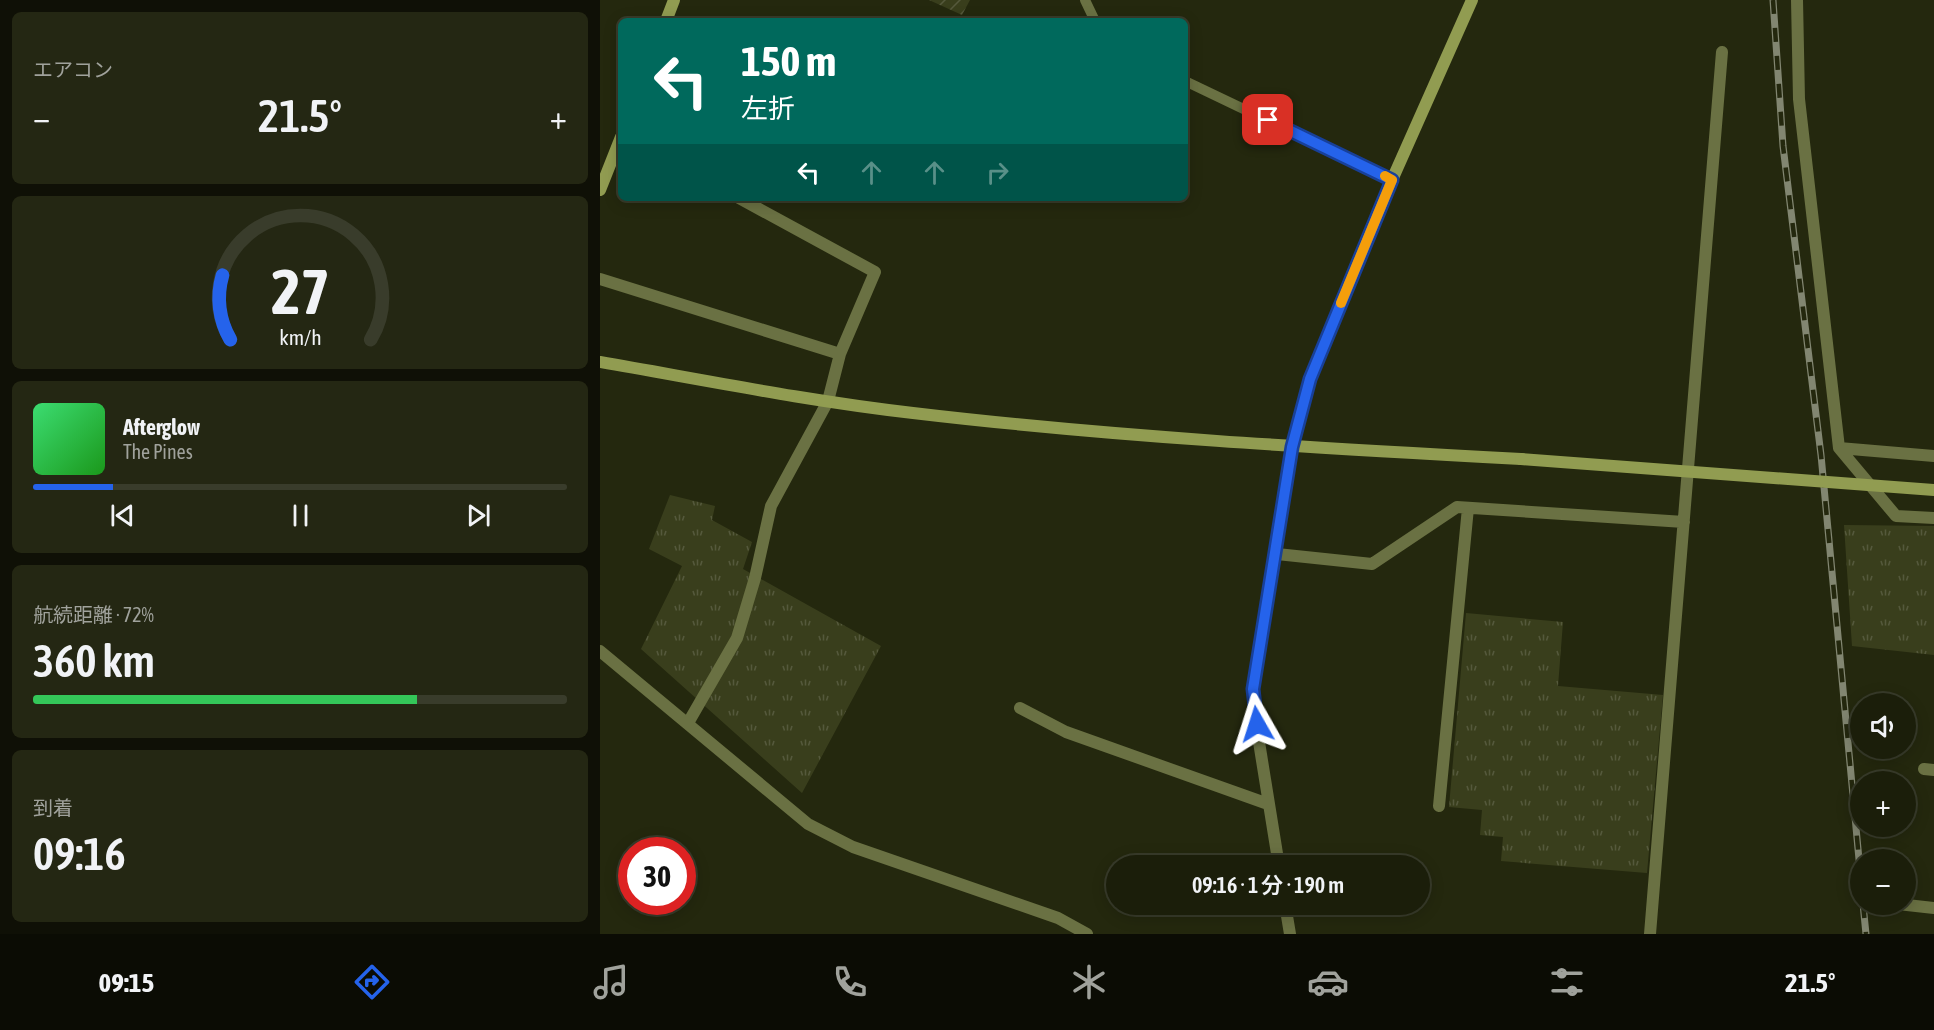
<!DOCTYPE html>
<html lang="ja">
<head>
<meta charset="utf-8">
<style>
  body { margin:0; font-family:"Asap Condensed","Noto Sans JP",sans-serif; background:#242713; color:#f1f3f6; height:100vh; display:flex; flex-direction:column; font-size:22px; white-space:nowrap }
  * { box-sizing:border-box; margin:0 }
  p { font-size:20px; color:#a0a29c }
  .icon { flex:none; width:33px; height:33px; fill:none; stroke:currentColor; stroke-width:2; stroke-linecap:round; stroke-linejoin:round }
  .map { position:relative; flex:1; overflow:hidden }
  .sheet { display:flex; flex-direction:column; gap:12px; padding:12px; background:#0f1006; width:600px }
  .sheet>* { flex:none }
  .guide { position:absolute; left:18px; top:18px; width:570px; height:183px; border-radius:9px; box-shadow:0 3px 15px #0003,0 0 0 2px #393c2b; background:#00695c; color:#fff; overflow:hidden }
  .buttons { position:absolute; left:1250px; top:693px; display:grid; gap:12px }
  .buttons a { display:grid; place-items:center; width:66px; height:66px; border-radius:50%; background:#1b1e0a; box-shadow:0 3px 15px #0003,0 0 0 2px #393c2b; font-size:30px }
  .speed { position:absolute; left:18px; top:837px; display:flex; gap:12px; font-size:30px; font-weight:700; text-align:center }
  .speed>* { display:grid; place-content:center; width:78px; height:78px; border-radius:50%; background:#1b1e0a; box-shadow:0 3px 15px #0003,0 0 0 2px #393c2b; line-height:1 }
  .speed .limit { border:9px solid #d22; background:#fff; color:#111 }
  .pin { position:absolute; display:grid; place-items:center; width:51px; height:51px; color:#fff; margin:-26px; border-radius:12px; box-shadow:0 3px 9px #0006 }
  .me { position:absolute; width:66px; margin:-33px; rotate:354deg; stroke-linejoin:round; filter:drop-shadow(0 0 4px #0008) }
  .turn { display:flex; align-items:center; gap:21px; height:126px; padding:0 24px; font-size:27px }
  .turn .icon { width:78px; height:78px; stroke-width:2.5 }
  .turn b { display:block; font-size:42px; line-height:51px }
  .lanes { display:flex; align-items:center; height:57px; padding:0 24px; background:#0003; justify-content:center; gap:30px; direction:ltr }
  .lanes .off { opacity:.35 }
  .big { font-size:45px; font-weight:600; line-height:1.1 }
  .sheet .tile { flex:1; display:flex; flex-direction:column; justify-content:center; gap:9px; min-width:0; padding:0 21px; border-radius:9px; background:#242713 }
  .sheet .dial { align-items:center; gap:0 }
  .dial svg { height:156px; overflow:visible; fill:none; stroke:#393c2b; stroke-width:7; stroke-linecap:round; text-anchor:middle }
  .dial text { fill:#f1f3f6; stroke:none }
  .song { display:flex; align-items:center; gap:18px }
  .cover { width:72px; height:72px; border-radius:9px; background:linear-gradient(135deg,hsl(140 70% 55%),hsl(120 70% 35%)) }
  .played { height:6px; border-radius:3px; background:linear-gradient(90deg,#2563eb 15%,#393c2b 15%) }
  .keys { display:flex; justify-content:space-around; direction:ltr }
  .heat { display:flex; justify-content:space-between; align-items:center; font-size:33px; direction:ltr }
  .charge { height:9px; border-radius:4px; background:linear-gradient(90deg,#34c759 72%,#393c2b 0) }
  .trip { position:absolute; left:506px; top:855px; width:324px; height:60px; border-radius:30px; background:#1b1e0a; box-shadow:0 3px 15px #0003,0 0 0 2px #393c2b; font-weight:600; line-height:60px; text-align:center }
  .dock { display:flex; height:96px; justify-content:space-around; align-items:center; background:#0b0c04; color:#a0a29c }
  .dock .icon { width:42px; height:42px }
  .dock .active { color:#2563eb }
  .dock b { font-size:27px; color:#f1f3f6 }
  main { display:flex; flex:1; min-height:0 }
  .map>svg:first-child { display:block }
</style>
</head>
<body>
<main>
<section class="sheet">
<div class="tile"><p>エアコン</p>
<div class="heat"><a>−</a><b class="big">21.5°</b><a>+</a></div>
</div>
<div class="tile dial"><svg viewBox="0 0 100 80">
<path d="M14 69A42 42 0 1 1 86 69"/>
<path d="M14 69A42 42 0 0 1 10 36" stroke="#2563eb"/>
<text x="50" y="56" font-size="32" font-weight="700">27</text>
<text x="50" y="72" font-size="11">km/h</text>
</svg></div>
<div class="tile">
<div class="song"><i class="cover"></i><div><b>Afterglow</b><p>The Pines</p></div></div>
<div class="played"></div>
<div class="keys"><svg class="icon" aria-label="previous" viewBox="0 0 24 24"><path d="M18 5L8 12l10 7zM5 5v14"/></svg><svg class="icon" aria-label="pause" viewBox="0 0 24 24"><path d="M8 5v14M16 5v14"/></svg><svg class="icon" aria-label="next" viewBox="0 0 24 24"><path d="M6 5l10 7-10 7zM19 5v14"/></svg></div>
</div>
<div class="tile"><p>航続距離 · 72%</p><b class="big">360 km</b><div class="charge"></div></div>
<div class="tile"><p>到着</p><b class="big">09:16</b></div>
</section>
<div class="map">
<svg width="1334" height="934" viewBox="0 0 1334 934">
  <defs>
    <pattern id="grass-tufts" width="24" height="20" patternUnits="userSpaceOnUse" patternTransform="scale(1.5)"><rect width="24" height="20" fill="#393e1c"/><path d="M3 7l-1-3M5 7V3M7 7l1-3M15 17l-1-3M17 17v-4M19 17l1-3" fill="none" stroke="#55593c"/></pattern>
    <pattern id="garden-furrows" width="10" height="10" patternUnits="userSpaceOnUse" patternTransform="scale(1.5)"><rect width="10" height="10" fill="#393e1c"/><path d="M-1 1l2-2M0 10L10 0M9 11l2-2" fill="none" stroke="#55593c"/></pattern>
  </defs>
  <rect width="100%" height="100%" fill="#24280e"/>
  <path fill="url(#grass-tufts)" d="M70,495l45,11 -3,14 40,22 -9,27 138,77 -79,147 -161,-144 41,-83 -33,-17z
    M1244,525l90,1v129l-82,-9z
    M866,613l97,9 -5,64 105,9 -16,178 -146,-12 2,-24 -23,-2 2,-25 -33,-3z"/>
  <path fill="url(#garden-furrows)" d="M329,0h41l-8,15z"/>
  <g fill="none" stroke-linecap="round" stroke-linejoin="round">
    <path stroke="#6a7143" stroke-width="10" d="M485,0l10,21
      M585,81l207,99"/>
    <path stroke="#6a7143" stroke-width="12" d="M1197,0l2,99 40,349 57,68 38,2
      M0,279l240,75
      M1239,448l95,8
      M677,554l95,10 85,-57 227,15
      M0,651l208,173 45,23 205,71 29,16
      M420,708l46,24 202,72
      M88,723l49,-85 18,-60 16,-72 57,-105 12,-47 35,-82 -136,-74
      M1324,769l10,1
      M839,806l29,-298
      M679,866l-20,-124 -6,-53 39,-242
      M685,904l5,30
      M1298,904l36,4
      M1050,934l72,-882"/>
    <path stroke="#919c51" stroke-width="12" d="M66,21l8,-21
      M0,190l21,-53
      M0,362c104,18 208,39 313,51 202,24 405,35 608,46
      M692,447l18,-68 82,-199 80,-180"/>
    <g stroke="#828671" stroke-width="7">
      <path id="rail" d="M1173,0l10,146 38,309 39,415
        M1263,904l3,30"/>
    </g>
    <use href="#rail" stroke="#24280e" stroke-width="4.5" stroke-dasharray="14" stroke-linecap="butt"/>
    <path stroke="#919c51" stroke-width="12" d="M921,459l413,31"/>
  </g>
  <g fill="none" stroke-linecap="round" stroke-linejoin="round">
    <g stroke="#184099" stroke-width="15">
      <path id="route" d="M657,724l-4,-35 39,-242 18,-68 82,-199 -124,-60"/>
    </g>
    <use href="#route" stroke="#2563eb" stroke-width="10"/>
    <path stroke="#f59e0b" stroke-width="10" d="M741,303l51,-123 -7,-4"/>
  </g>
</svg>
<div class="buttons">
<a><svg class="icon" aria-label="sound" viewBox="0 0 24 24"><path d="M4 9h4l5-4v14l-5-4H4zM17 9q2 3 0 6"/></svg></a>
<a>+</a>
<a>−</a>
</div>
<div class="speed"><div class="limit">30</div></div>
<div class="pin" style="left:668px;top:120px;background:#d93025"><svg class="icon" aria-label="arrive" viewBox="0 0 24 24"><path d="M6 21V4h12l-3 4 3 4H6"/></svg></div>
<svg class="me" style="left:657px;top:724px" viewBox="-20 -20 40 40"><path d="M0-17L14 15 0 8-14 15z" fill="#2563eb" stroke="#fff" stroke-width="4"/></svg>
<div class="trip">09:16 · 1 分 · 190 m</div>
<div class="guide">
<div class="turn"><svg class="icon" aria-label="left" viewBox="0 0 24 24"><path d="M17 20v-9H6M10 6l-5 5 5 5"/></svg><div><b>150 m</b>左折</div></div>
<div class="lanes"><svg class="icon" aria-label="left" viewBox="0 0 24 24"><path d="M17 20v-9H6M10 6l-5 5 5 5"/></svg><svg class="icon off" aria-label="ahead" viewBox="0 0 24 24"><path d="M12 20V5M6 11l6-6 6 6"/></svg><svg class="icon off" aria-label="ahead" viewBox="0 0 24 24"><path d="M12 20V5M6 11l6-6 6 6"/></svg><svg class="icon off" aria-label="right" viewBox="0 0 24 24"><path d="M7 20v-9h11M14 6l5 5-5 5"/></svg></div>
</div>
</div>
</main>
<nav class="dock">
<b>09:15</b>
<svg class="icon active" aria-label="directions" viewBox="0 0 24 24"><path d="M12 3l9 9-9 9-9-9zM9 14v-3h6M13 9l2 2-2 2"/></svg>
<svg class="icon" aria-label="music" viewBox="0 0 24 24"><path d="M9 18V5l10-2v13"/><circle cx="6" cy="18" r="3"/><circle cx="16" cy="16" r="3"/></svg>
<svg class="icon" aria-label="phone" viewBox="0 0 24 24"><path d="M5 4h4l2 5-3 2q2 4 5 5l2-3 5 2v4C11 20 4 13 5 4z"/></svg>
<svg class="icon" aria-label="climate" viewBox="0 0 24 24"><path d="M12 3v18M4 7l16 10M4 17L20 7"/></svg>
<svg class="icon" aria-label="car" viewBox="0 0 24 24"><path d="M5 17H2v-5l4-1 3-4h7l3 4 3 1v5h-3M9 17h6M6 11h13"/><circle cx="7" cy="17" r="2"/><circle cx="17" cy="17" r="2"/></svg>
<svg class="icon" aria-label="filters" viewBox="0 0 24 24"><path d="M4 7h16M4 17h16"/><circle cx="9" cy="7" r="2"/><circle cx="15" cy="17" r="2"/></svg>
<b>21.5°</b>
</nav>
</body>
</html>
